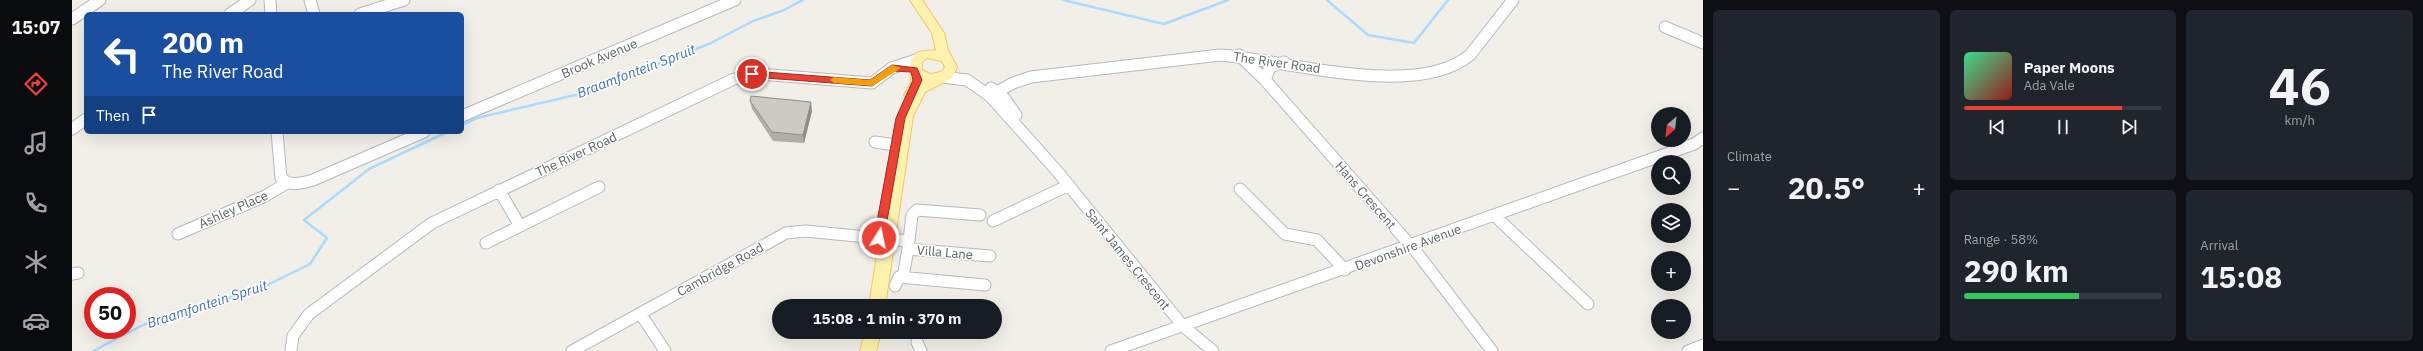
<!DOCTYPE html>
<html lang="en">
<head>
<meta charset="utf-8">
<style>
  body { margin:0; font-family:"IBM Plex Sans",sans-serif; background:#20242c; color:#f1f3f6; height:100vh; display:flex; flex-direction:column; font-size:15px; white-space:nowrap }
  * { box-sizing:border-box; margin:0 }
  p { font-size:13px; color:#9ea1a6 }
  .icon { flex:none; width:22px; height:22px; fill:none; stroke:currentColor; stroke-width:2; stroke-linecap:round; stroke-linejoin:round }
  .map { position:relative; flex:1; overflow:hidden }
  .sheet { display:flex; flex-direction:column; gap:10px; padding:10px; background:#0d0f14; width:720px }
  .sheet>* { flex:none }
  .banner { position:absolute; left:12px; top:12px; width:380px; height:122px; border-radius:6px; box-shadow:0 4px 16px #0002; background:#1a4fa0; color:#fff; overflow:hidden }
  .needle { width:26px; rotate:208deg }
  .controls { position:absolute; left:1579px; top:107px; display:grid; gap:8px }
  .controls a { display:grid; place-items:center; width:40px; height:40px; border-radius:50%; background:#171b24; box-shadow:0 4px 16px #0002; font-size:20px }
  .speed { position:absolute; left:12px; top:287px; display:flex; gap:8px; font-size:20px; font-weight:700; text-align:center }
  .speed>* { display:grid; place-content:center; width:52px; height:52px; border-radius:50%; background:#171b24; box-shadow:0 4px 16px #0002; line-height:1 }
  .speed .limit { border:6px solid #d22; background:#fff; color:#111 }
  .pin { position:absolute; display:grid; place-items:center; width:34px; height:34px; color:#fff; margin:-17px; border:2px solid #fff; border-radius:50%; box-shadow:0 1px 4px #0007 }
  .me { position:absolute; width:44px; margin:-22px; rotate:10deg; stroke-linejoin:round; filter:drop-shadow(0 0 3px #0008) }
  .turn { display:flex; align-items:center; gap:14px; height:84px; padding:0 12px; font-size:18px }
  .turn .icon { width:52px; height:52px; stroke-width:2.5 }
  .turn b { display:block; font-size:28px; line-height:34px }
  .then { display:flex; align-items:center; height:38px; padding:0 12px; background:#0003; gap:8px; font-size:15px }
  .big { font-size:30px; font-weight:800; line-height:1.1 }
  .sheet .tile { flex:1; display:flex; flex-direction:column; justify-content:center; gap:6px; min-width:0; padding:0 14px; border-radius:6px; background:#20242c }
  .sheet .dial { align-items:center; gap:0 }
  .dial b { font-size:52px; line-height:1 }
  .song { display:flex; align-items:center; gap:12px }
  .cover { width:48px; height:48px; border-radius:6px; background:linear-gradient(135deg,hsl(150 70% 55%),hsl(0 70% 35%)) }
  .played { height:4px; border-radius:2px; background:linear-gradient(90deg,#ea4335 80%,#363941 80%) }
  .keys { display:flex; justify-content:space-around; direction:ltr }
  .heat { display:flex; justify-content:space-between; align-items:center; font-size:22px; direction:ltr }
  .charge { height:6px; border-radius:3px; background:linear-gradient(90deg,#34c759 58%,#363941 0) }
  .sheet .tiles { flex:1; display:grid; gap:10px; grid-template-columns:repeat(3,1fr) }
  .tile:first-child { grid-row:span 2 }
  .trip { position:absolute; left:700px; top:299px; width:230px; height:40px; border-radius:20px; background:#171b24; box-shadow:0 4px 16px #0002; font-weight:800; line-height:40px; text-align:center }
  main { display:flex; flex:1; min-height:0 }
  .dock { display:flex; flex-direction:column; width:72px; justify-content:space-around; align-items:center; background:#090b0e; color:#9ea1a6 }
  .dock .icon { width:28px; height:28px }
  .dock .current { color:#ea4335 }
  .dock b { font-size:18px; color:#f1f3f6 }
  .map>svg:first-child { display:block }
</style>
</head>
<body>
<main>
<nav class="dock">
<b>15:07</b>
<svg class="icon current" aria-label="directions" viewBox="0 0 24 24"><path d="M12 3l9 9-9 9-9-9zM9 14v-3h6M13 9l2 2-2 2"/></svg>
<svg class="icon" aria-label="music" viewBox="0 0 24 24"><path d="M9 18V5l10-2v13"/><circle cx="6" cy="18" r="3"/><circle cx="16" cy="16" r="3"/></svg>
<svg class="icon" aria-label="phone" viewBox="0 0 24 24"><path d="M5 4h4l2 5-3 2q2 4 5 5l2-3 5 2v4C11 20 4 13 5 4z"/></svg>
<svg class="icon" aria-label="climate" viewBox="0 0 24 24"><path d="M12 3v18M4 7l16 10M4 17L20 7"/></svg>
<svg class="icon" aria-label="car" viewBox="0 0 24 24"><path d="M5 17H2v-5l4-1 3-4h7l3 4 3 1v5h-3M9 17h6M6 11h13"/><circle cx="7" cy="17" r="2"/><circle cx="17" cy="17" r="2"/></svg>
</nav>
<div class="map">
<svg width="1631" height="351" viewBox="0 0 1631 351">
  <rect width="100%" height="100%" fill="#f1efe8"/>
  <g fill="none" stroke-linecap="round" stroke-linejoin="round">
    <path stroke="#aadaff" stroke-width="2.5" d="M991,0l101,24 64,-24
      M1255,0l41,35 46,8 34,-43
      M390,125l15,-7 111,-26 123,-49 42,-22 31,-11 19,-10
      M21,351l50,-26 41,-15 71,-19 55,-27 17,-26 -23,-18 65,-51 78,-37"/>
    <g stroke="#b5b8bc" stroke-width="13">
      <path id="minor" d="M198,0l1,14
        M238,0l4,14
        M158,14l20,-14
        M288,14l44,-14
        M0,19l28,-19
        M1593,27l38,16
        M1167,55l26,25 153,174 74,97
        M870,77l25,3 23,16 67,75 126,155 30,25
        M1193,80l5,-13 14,-5
        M919,88l13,10 12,17
        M918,96l23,-13 18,-6 189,-22c67,5 196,45 250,0l43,-55
        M390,116l273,-116
        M0,129l14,-10
        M205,132l4,46c9,9 21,5 32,2l111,-48
        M803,142l20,3
        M1168,189l45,45 32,6 28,30
        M427,190l21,36
        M908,215l-63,-5 -5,5 -4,34 82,7
        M1423,216l93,88
        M921,221l76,-36
        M106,234l87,-38 22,-13
        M414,243l113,-56
        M0,274l6,-1
        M831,277l5,-28
        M823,286l4,-9 86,8
        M568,313l25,38
        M845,342l4,9
        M219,351l2,-15 16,-22 123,-91 302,-144 25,-5 113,9 20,-15 24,-8
        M500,351l214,-118 19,-2 104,10
        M1039,351l583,-207 9,-6
        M1616,351l15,-6"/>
    </g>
    <g stroke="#f2c960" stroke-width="2">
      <path id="major" d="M838,0h12l22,33 4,17 9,17 -5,11 -27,14 -12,24 -28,190h-16l30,-190 9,-17 -4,-4 7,-12 -1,-23 8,-8 18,-2 -4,-17zM855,58l15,3 3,6 -3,5 -12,2 -8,-4v-8z
        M793,332h16l-5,19h-16z"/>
    </g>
    <use href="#minor" stroke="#fff" stroke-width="11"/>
    <use href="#major" fill="#fff2af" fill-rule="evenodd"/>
  </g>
  <path fill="#afaea9" d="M678,101l62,10 -8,32 -31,-2 -21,-32z"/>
  <path fill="#8f8d8a" d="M739,102l1,9 -8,32 -1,-8z"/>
  <path fill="#cccac5" stroke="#8f8d8a" d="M679,96l60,6 -8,33 -31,-3 -22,-31z"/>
  <path fill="#ea4335" stroke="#982c22" d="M820,65l25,3 5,12 -17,38 -21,120 -5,4 -5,-4 22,-120 17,-38 -2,-8 -17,-1 -22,15 -120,-9 -4,-3 4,-3 118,9z"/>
  <path fill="#f59e0b" d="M820,65l9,3 -29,18 -38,-3 -4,-3 4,-3 36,3z"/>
  <g text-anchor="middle" stroke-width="3" stroke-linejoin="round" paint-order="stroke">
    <g font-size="13" fill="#5f6368" stroke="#fff">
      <text transform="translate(527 58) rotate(-23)" y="5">Brook Avenue</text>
      <text transform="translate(1205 62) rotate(8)" y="5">The River Road</text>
      <text transform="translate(504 154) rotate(-25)" y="5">The River Road</text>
      <text transform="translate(1294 195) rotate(49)" y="5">Hans Crescent</text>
      <text transform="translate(161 209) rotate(-24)" y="5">Ashley Place</text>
      <text transform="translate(1336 247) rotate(-20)" y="5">Devonshire Avenue</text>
      <text transform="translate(873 252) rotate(5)" y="5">Villa Lane</text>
      <text transform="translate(1056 259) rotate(51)" y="5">Saint James Crescent</text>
      <text transform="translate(648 269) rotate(-29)" y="5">Cambridge Road</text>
    </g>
    <g font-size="14" font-style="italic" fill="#4174aa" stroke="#fff">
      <text transform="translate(564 71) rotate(-21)" y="5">Braamfontein Spruit</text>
      <text transform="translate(135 304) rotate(-18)" y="5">Braamfontein Spruit</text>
    </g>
  </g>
</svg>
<div class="controls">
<a><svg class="needle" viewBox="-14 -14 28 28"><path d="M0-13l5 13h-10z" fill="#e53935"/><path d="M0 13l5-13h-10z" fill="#9ea1a6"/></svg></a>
<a><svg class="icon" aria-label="search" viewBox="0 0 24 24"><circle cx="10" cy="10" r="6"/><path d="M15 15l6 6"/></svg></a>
<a><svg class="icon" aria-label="layers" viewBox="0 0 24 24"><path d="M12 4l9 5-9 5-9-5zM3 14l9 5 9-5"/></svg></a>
<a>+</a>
<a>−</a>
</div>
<div class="speed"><div class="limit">50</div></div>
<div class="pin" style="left:680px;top:74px;background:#d93025"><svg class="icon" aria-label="arrive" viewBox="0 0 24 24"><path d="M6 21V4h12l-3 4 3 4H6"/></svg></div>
<svg class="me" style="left:807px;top:238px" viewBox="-20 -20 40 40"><circle r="17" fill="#ea4335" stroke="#fff" stroke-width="3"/><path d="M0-11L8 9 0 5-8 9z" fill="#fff"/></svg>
<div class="trip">15:08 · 1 min · 370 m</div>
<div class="banner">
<div class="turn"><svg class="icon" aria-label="left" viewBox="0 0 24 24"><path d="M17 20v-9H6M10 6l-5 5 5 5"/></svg><div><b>200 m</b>The River Road</div></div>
<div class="then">Then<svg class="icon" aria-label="arrive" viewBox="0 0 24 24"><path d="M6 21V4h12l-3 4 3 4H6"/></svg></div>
</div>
</div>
<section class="sheet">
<div class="tiles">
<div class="tile"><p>Climate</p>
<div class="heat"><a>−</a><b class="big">20.5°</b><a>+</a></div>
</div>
<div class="tile">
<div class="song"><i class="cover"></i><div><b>Paper Moons</b><p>Ada Vale</p></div></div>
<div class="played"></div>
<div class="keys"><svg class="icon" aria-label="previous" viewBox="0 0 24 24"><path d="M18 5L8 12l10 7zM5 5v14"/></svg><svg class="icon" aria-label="pause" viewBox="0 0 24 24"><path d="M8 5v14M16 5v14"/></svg><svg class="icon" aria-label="next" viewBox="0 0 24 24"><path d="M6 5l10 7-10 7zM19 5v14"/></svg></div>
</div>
<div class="tile dial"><b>46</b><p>km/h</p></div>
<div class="tile"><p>Range · 58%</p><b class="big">290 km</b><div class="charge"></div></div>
<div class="tile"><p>Arrival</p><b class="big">15:08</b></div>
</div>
</section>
</main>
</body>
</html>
